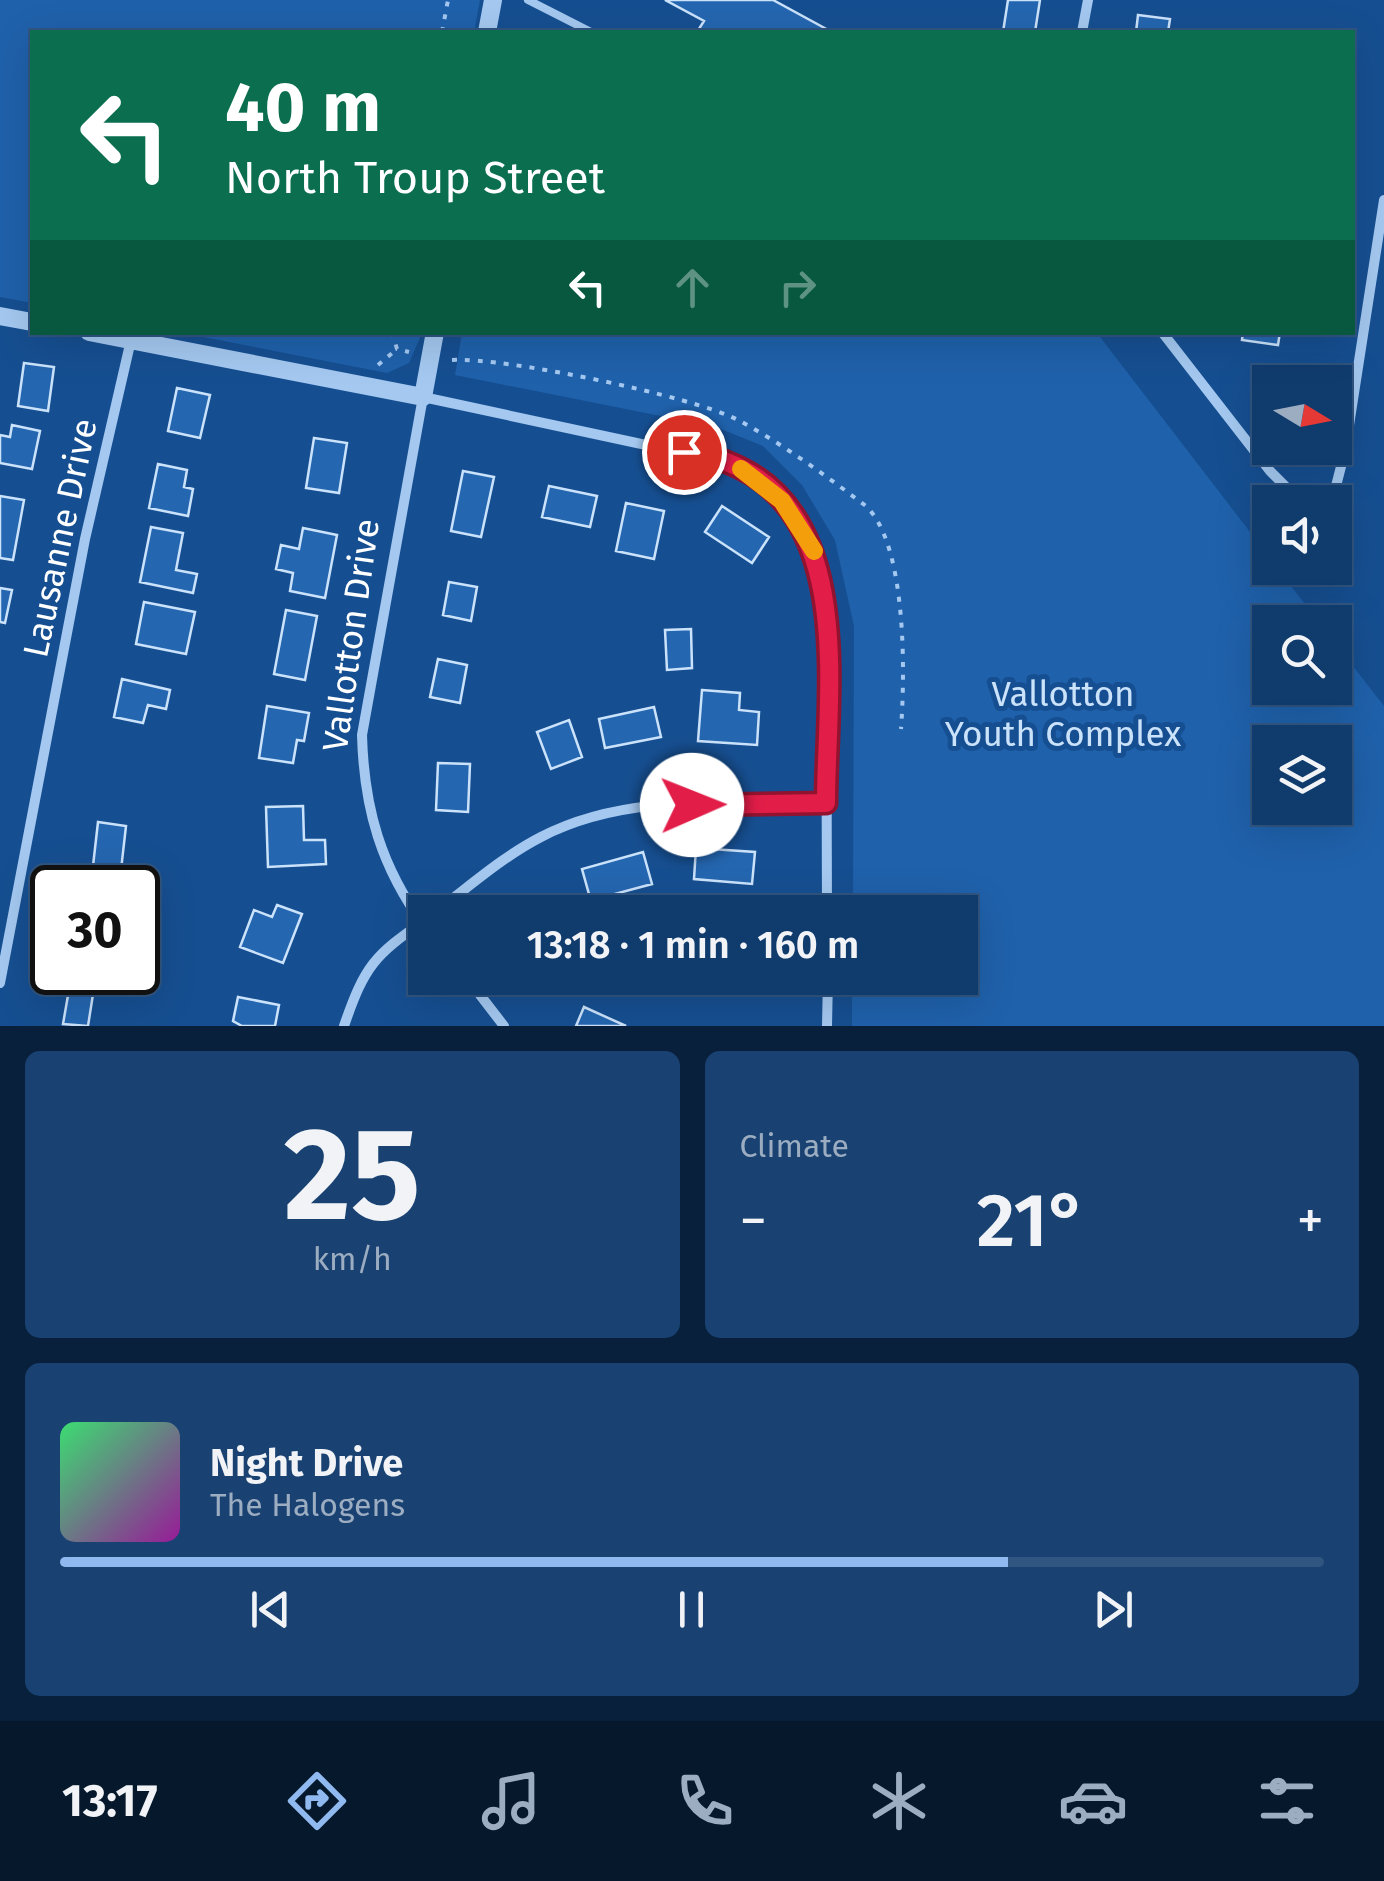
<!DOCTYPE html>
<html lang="en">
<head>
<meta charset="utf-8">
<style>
  body { margin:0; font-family:"Fira Sans",sans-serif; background:#194272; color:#f1f3f6; height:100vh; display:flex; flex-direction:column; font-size:38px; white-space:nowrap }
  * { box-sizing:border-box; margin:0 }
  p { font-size:32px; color:#9cadc2 }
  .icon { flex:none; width:55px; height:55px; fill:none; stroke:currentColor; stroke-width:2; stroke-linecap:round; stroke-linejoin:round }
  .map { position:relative; height:1026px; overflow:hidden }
  .drawer { display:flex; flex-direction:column; gap:25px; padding:25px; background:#09203c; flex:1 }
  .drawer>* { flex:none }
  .guide { position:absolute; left:30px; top:30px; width:1325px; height:305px; border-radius:0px; box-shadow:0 10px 40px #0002,0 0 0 2px #305580; background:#0b6e4f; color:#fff; overflow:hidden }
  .needle { width:65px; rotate:100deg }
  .tools { position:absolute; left:1252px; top:365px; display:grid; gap:20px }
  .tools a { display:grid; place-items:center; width:100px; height:100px; border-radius:0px; background:#103b6d; box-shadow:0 10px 40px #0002,0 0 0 2px #305580; font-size:50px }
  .speed { position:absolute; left:30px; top:865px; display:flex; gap:20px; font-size:50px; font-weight:700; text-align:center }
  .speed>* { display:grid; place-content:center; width:130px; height:130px; border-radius:50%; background:#103b6d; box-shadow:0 10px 40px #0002,0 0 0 2px #305580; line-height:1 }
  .speed .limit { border:5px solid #111; border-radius:15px; background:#fff; color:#111 }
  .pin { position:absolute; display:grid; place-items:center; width:85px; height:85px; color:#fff; margin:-42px; border:5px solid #fff; border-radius:50%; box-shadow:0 2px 10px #0007 }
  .me { position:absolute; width:110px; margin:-55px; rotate:89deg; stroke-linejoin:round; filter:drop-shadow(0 0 8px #0008) }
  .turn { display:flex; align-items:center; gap:35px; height:210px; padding:0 30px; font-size:45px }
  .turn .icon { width:130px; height:130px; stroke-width:2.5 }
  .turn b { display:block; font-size:70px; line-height:85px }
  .lanes { display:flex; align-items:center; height:95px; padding:0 30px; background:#0003; justify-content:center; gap:50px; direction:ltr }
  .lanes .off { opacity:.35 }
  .big { font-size:75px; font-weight:600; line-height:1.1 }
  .drawer .tile { flex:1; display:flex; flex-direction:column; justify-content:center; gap:15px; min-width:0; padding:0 35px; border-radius:15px; background:#194272 }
  .drawer .dial { align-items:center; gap:0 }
  .dial b { font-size:130px; line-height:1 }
  .song { display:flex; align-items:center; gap:30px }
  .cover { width:120px; height:120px; border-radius:15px; background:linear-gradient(135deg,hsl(140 70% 55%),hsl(300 70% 35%)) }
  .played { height:10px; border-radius:5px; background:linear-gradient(90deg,#90b9f0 75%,#305580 75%) }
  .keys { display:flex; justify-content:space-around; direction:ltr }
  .heat { display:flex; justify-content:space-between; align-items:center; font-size:55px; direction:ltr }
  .drawer .tiles { flex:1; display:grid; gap:25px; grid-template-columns:1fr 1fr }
  .tile:last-child { grid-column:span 2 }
  .trip { position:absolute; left:408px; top:895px; width:570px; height:100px; border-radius:0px; background:#103b6d; box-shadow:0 10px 40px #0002,0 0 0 2px #305580; font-weight:600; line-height:100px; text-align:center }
  .tabs { display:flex; height:160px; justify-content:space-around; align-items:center; background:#06182c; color:#9cadc2 }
  .tabs .icon { width:70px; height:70px }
  .tabs .active { color:#90b9f0 }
  .tabs b { font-size:45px; color:#f1f3f6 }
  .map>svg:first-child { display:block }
</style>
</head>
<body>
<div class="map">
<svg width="1384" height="1026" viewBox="0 0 1384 1026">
  <rect width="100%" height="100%" fill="#164f91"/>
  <path fill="#1f61ab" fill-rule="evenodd" d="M0,0h480l-6,32h-442v271l-32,-6z
    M183,333l239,-1v1l-13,30 -22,10z
    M462,333h635l173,225v10h7l42,54h-49v66h65v-45l49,63v320h-532v-48h108v-66h-107l1,-286 -19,-86 -33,-55 -39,-39 -47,-19 -261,-52zM1270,742h65v66h-65z"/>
  <path fill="#2466b0" stroke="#cbe2fb" stroke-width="2.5" d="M665,0h108l57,31 -133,1 7,-11z
    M1008,0h32l-5,32h-32z
    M1138,15l32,4 -2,13h-32z
    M1243,332h37l-2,13 -36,-5z
    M24,363l30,4 -6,44 -30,-5z
    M177,388l33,7 -10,43 -32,-7z
    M12,425l28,6 -8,38 -32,-6v-28l10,2z
    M314,438l33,5 -8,50 -33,-5z
    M158,464l29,6 -3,17 9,2 -5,27 -39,-8z
    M463,471l31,6 -13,60 -30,-6z
    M549,486l48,10 -7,31 -48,-10z
    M0,496l24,4 -11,60 -13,-2z
    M626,503l38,8 -10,48 -38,-8z
    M722,506l47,31 -17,26 -47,-31z
    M151,527l32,6 -7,37 21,4 -4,19 -53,-11z
    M303,528l34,7 -12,63 -35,-7 3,-18 -17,-4 5,-24 18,4z
    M449,582l28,5 -6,34 -28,-6z
    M0,588l12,2 -7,33 -5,-1z
    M144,602l51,10 -9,42 -50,-10z
    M286,610l31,6 -12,64 -31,-6z
    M691,629l1,39 -25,2 -2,-40z
    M438,659l29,6 -7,38 -30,-6z
    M122,679l48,11 -4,19 -18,-4 -5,18 -29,-6z
    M702,690l38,3 -1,17 20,2 -2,33 -59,-4z
    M267,706l42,7 -5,28 -7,-1 -4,23 -34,-5z
    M654,707l7,30 -56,11 -6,-29z
    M569,720l13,37 -31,12 -14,-37z
    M438,763l32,1 -2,48 -32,-2z
    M303,806l1,34h21l1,24 -58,3 -2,-60z
    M98,822l28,4 -5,44 -28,-4z
    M696,848l59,4 -3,32 -58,-5z
    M643,852l9,32 -45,12 4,13 -17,3 -12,-43z
    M277,905l25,9 -19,49 -43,-16 14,-37 18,7z
    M518,978h50l-5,14z
    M734,978h34l-1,14h-33z
    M70,984l24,4 -6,38 -25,-2z
    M238,997l41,8 -4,21h-33l-9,-5z
    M584,1007l42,19h-50z"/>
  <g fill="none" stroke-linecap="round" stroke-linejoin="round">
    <path stroke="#a4c8f0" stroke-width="4" stroke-dasharray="5 8" stroke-linecap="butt" d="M442,32l6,-32
      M392,332l5,17 12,3
      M452,360c52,-3 240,36 286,60 45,24 88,56 128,86 41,39 39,168 35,223
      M378,365l19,-16"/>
    <path stroke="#a4c8f0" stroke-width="8" d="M528,0l63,32"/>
    <path stroke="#a4c8f0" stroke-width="10" d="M1082,32l6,-32
      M1162,332l108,139 31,31
      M1316,502l20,-16 9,-35 39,-251
      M435,912c34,-25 67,-55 106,-75 86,-45 190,-33 285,-34
      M425,927c-44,-60 -61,-118 -63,-192l61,-338 307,66 53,38 29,46 14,52 1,313
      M467,978l37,48
      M0,983l85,-444 46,-199
      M344,1026c21,-61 30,-70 81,-106
      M827,1026l1,-48"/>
    <path stroke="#a4c8f0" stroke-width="18" d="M487,32l6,-32
      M0,316l32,6
      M89,332l334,65 12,-65"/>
  </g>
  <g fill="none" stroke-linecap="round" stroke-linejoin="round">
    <g stroke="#92132f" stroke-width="25">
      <path id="route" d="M684,452c15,3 32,5 45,11 128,51 97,231 97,340l-134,2"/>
    </g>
    <use href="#route" stroke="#e11d48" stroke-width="18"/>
    <path stroke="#f59e0b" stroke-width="18" d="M741,469l41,32 32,50"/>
  </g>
  <g text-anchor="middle" stroke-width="10" stroke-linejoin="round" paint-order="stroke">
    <g font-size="35" fill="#fff" stroke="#164f91">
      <text transform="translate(60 538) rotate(-78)" y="12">Lausanne Drive</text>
      <text transform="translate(351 635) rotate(-82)" y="12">Vallotton Drive</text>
    </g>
    <g font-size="35" fill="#cbe2fb" stroke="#164f91">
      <text x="1063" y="706">Vallotton<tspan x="1063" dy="40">Youth Complex</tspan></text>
    </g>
  </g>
</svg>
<div class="tools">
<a><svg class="needle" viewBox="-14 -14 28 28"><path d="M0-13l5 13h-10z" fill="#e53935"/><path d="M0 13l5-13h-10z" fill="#9cadc2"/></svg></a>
<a><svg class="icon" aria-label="sound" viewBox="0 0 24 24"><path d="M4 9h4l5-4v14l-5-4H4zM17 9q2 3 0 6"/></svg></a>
<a><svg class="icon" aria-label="search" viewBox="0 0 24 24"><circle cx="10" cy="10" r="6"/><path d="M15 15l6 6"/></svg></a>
<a><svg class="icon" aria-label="layers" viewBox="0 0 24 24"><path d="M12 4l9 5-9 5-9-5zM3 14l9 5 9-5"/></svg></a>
</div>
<div class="speed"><div class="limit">30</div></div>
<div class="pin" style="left:684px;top:452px;background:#d93025"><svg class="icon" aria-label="arrive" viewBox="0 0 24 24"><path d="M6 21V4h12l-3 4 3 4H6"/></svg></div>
<svg class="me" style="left:692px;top:805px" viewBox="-20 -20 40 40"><circle r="19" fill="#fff"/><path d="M0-13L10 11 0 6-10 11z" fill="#e11d48"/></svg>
<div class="trip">13:18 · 1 min · 160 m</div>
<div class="guide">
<div class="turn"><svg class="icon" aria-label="left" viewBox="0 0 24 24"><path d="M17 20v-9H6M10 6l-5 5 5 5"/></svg><div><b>40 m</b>North Troup Street</div></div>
<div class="lanes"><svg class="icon" aria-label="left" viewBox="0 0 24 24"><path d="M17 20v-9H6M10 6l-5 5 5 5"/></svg><svg class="icon off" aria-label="ahead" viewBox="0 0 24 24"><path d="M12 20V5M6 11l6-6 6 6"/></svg><svg class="icon off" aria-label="right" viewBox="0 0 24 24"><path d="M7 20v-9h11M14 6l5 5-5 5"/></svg></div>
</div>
</div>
<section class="drawer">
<div class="tiles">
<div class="tile dial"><b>25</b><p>km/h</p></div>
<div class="tile"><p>Climate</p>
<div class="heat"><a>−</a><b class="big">21°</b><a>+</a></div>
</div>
<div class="tile">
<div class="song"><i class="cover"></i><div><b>Night Drive</b><p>The Halogens</p></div></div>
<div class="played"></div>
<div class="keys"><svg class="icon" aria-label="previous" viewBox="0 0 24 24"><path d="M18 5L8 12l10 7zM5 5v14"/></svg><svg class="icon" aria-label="pause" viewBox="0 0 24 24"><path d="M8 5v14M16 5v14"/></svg><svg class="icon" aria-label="next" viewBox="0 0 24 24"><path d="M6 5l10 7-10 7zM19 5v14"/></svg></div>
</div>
</div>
</section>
<nav class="tabs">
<b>13:17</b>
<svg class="icon active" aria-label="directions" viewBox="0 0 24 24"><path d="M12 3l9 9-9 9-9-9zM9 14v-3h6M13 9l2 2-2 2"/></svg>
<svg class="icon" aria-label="music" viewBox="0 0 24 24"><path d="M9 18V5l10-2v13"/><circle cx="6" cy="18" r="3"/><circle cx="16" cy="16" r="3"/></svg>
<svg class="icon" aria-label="phone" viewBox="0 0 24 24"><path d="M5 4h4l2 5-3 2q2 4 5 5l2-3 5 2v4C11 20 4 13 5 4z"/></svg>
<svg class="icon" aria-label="climate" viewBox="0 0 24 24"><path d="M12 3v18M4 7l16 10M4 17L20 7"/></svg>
<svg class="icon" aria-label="car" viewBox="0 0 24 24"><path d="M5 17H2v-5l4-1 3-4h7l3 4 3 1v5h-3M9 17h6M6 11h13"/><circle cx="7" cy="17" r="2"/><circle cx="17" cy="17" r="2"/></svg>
<svg class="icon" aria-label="filters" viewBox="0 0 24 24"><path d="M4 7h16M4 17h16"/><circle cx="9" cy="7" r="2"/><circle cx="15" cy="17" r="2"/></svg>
</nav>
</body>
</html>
